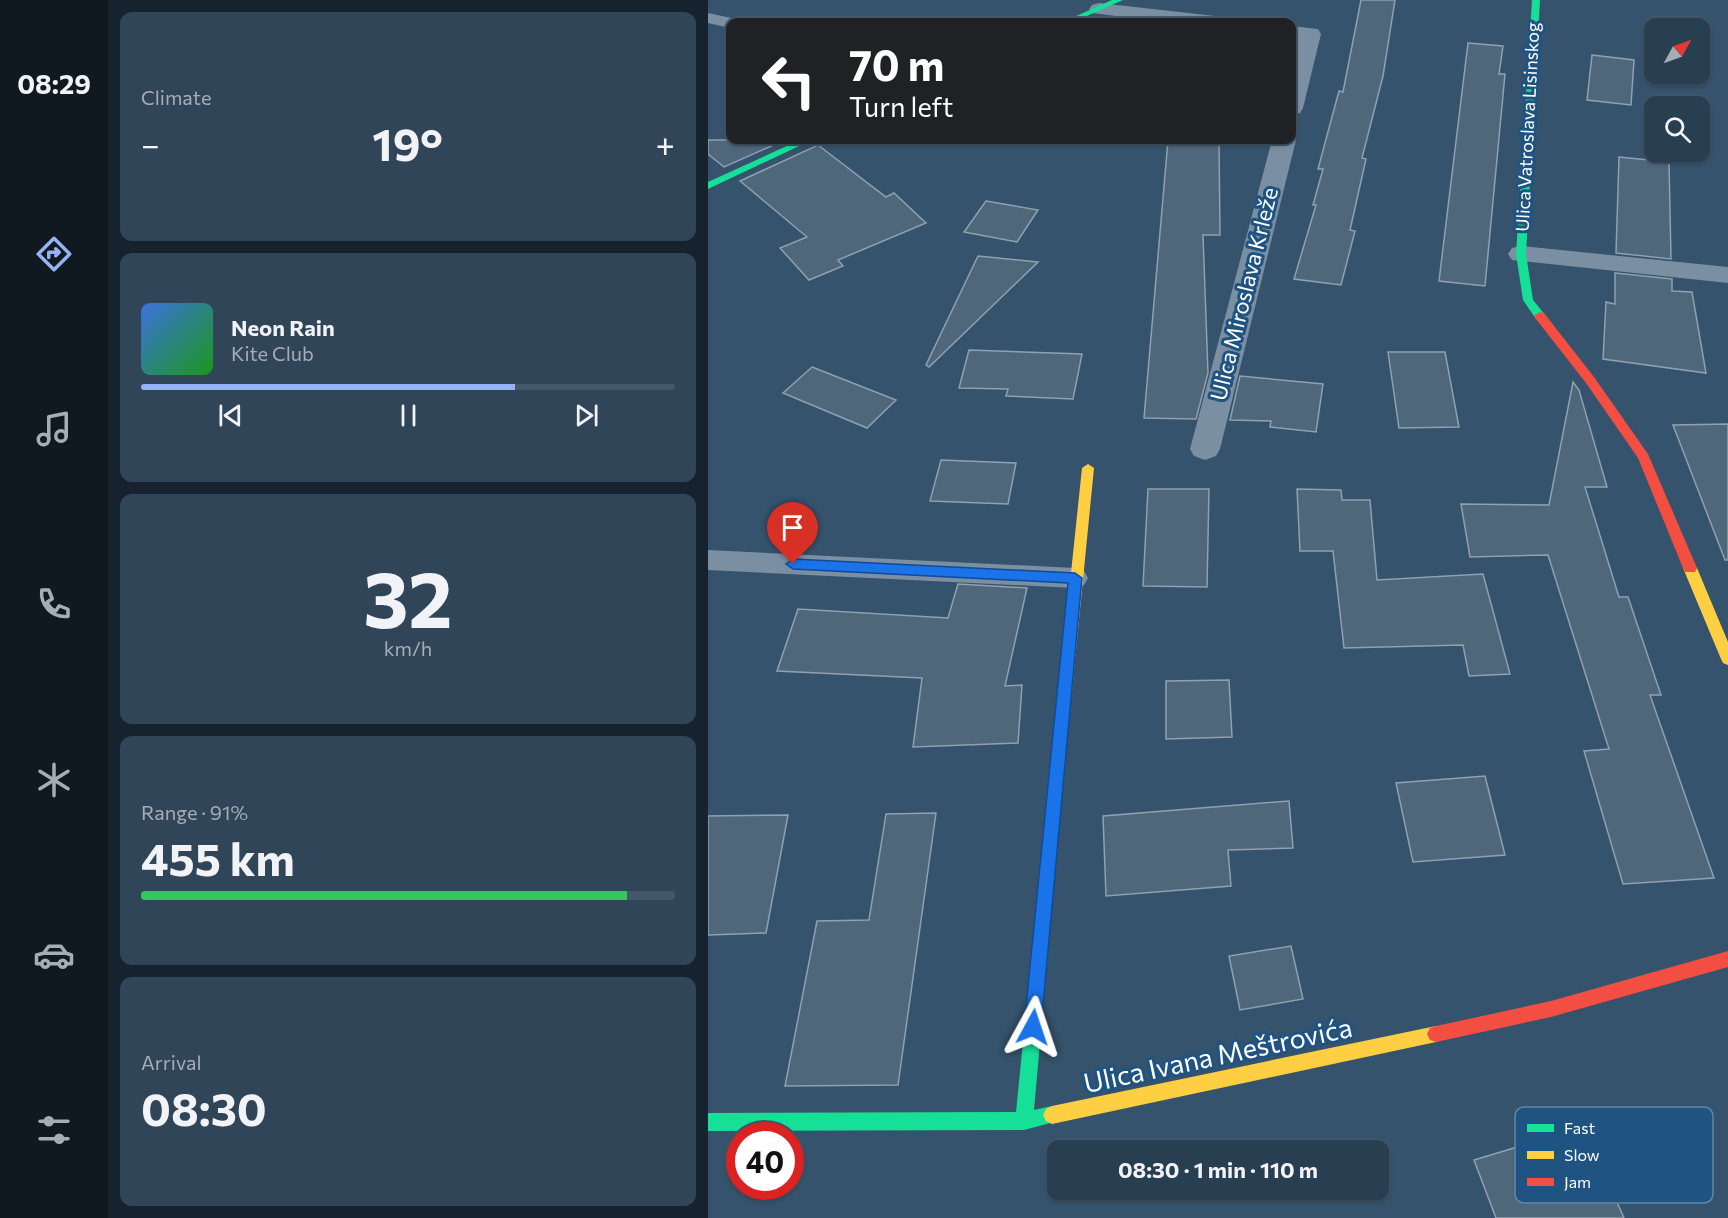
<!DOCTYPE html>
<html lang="en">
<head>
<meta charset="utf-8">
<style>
  body { margin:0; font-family:Commissioner,sans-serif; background:#304558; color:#f1f3f6; height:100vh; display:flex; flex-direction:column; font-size:22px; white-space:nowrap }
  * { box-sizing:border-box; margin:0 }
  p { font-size:20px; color:#a5aeb7 }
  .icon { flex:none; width:33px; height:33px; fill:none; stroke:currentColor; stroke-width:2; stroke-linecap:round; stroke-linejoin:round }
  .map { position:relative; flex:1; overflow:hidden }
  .side { display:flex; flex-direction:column; gap:12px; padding:12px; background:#16222d; width:600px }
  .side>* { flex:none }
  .guide { position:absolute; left:18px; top:18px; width:570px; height:126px; border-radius:12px; box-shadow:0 2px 4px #0004,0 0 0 2px #445768; background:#202124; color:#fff; overflow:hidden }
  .needle { width:39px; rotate:50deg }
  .buttons { position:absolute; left:936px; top:18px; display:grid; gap:12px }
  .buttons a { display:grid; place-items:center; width:66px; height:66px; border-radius:12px; background:#283e51; box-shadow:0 2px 4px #0004,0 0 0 2px #445768; font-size:30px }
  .speed { position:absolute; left:18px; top:1122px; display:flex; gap:12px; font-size:30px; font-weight:700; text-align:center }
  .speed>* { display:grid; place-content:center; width:78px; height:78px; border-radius:50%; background:#283e51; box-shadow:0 2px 4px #0004,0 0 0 2px #445768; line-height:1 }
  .speed .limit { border:9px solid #d22; background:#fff; color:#111 }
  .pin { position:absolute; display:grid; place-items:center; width:51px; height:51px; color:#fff; margin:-62px -26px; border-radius:50% 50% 50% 0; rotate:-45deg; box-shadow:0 0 6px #0007 }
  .pin .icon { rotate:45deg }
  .me { position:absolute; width:66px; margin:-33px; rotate:5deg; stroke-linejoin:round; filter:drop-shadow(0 0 4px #0008) }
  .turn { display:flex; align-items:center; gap:21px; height:126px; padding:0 24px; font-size:27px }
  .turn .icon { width:78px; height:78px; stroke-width:2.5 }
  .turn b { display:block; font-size:42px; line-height:51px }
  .big { font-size:45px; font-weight:700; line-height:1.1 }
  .side .tile { flex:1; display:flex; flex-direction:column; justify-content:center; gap:9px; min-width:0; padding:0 21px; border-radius:12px; background:#304558 }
  .side .dial { align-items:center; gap:0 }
  .dial b { font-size:78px; line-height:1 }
  .song { display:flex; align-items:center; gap:18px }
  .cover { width:72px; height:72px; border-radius:9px; background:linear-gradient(135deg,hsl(220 70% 55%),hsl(120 70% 35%)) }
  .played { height:6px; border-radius:3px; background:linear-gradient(90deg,#95b2f1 70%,#445768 70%) }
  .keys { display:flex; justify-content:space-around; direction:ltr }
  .heat { display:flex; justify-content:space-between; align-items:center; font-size:33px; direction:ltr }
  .charge { height:9px; border-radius:4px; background:linear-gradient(90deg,#34c759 91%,#445768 0) }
  .trip { position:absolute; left:339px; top:1140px; width:342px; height:60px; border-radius:12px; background:#283e51; box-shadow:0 2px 4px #0004,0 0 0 2px #445768; font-weight:700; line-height:60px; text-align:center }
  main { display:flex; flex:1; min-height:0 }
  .menu { display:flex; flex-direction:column; width:108px; justify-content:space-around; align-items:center; background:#101920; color:#a5aeb7 }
  .menu .icon { width:42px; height:42px }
  .menu .on { color:#95b2f1 }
  .menu b { font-size:27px; color:#f1f3f6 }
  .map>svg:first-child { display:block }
</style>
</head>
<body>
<main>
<nav class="menu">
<b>08:29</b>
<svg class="icon on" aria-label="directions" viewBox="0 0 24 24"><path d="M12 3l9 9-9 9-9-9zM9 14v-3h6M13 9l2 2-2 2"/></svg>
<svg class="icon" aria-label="music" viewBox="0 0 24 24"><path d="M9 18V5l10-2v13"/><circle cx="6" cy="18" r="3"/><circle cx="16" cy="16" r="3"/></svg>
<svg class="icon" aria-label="phone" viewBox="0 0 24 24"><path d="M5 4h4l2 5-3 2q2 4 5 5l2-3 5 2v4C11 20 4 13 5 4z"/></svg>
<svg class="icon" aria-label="climate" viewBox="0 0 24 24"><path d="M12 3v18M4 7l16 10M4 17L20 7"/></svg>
<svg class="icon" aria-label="car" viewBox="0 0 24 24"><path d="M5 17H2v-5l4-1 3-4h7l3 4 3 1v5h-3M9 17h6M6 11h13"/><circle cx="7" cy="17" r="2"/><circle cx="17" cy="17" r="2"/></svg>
<svg class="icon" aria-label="filters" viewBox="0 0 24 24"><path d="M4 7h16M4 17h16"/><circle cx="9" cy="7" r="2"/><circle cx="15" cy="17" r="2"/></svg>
</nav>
<section class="side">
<div class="tile"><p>Climate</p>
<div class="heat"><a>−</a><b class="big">19°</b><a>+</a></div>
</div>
<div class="tile">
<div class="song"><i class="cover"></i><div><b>Neon Rain</b><p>Kite Club</p></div></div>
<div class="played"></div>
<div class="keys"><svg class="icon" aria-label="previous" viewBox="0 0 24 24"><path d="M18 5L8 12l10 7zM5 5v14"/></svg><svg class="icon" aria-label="pause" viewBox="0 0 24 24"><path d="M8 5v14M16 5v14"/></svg><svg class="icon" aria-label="next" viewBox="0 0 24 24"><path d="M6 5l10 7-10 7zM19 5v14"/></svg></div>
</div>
<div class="tile dial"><b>32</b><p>km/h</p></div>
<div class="tile"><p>Range · 91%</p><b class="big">455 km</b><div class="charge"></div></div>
<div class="tile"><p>Arrival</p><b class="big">08:30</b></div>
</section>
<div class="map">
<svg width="1020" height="1218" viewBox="0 0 1020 1218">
  <rect width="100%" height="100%" fill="#35536c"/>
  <path fill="#4f677b" stroke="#8fa1b0" stroke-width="1.5" d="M653,0h34l-12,76 -21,82 4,1 -16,71 5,1 -14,54 -47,-6 22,-74h-3l10,-36h-5l21,-78 4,1z
    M760,43l35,3 -4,28h6l-20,212 -46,-5z
    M884,55l42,5 -3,45 -44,-5z
    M0,140h77l-61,27 -16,-13z
    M460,140h51l1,95h-17l5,138 -12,46 -52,-1z
    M110,145l68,52 8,-4 32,30 -88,37 5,6 -34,14 -29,-32 27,-11 -67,-56z
    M911,157l50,5 2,97 -55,-6z
    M278,201l52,9 -21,32 -53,-10z
    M270,256l60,6 -109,105 -3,-2z
    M907,273l57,6v12l20,1 14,81 -103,-14 3,-57 9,2z
    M261,350l113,4 -9,45 -67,-3 2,-7 -49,-1z
    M680,352h57l14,75 -60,1z
    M104,367l84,33 -29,28 -84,-35z
    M532,376l83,8 -7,48 -46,-5 1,-6 -41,-1z
    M865,382l6,8 28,97h-22l34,110h9l33,98h-11l64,183 -91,6 -39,-133 25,-2 -61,-194 -78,2 -9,-53 88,1z
    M1020,424v136h-3l-52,-135z
    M233,460l75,3 -8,41 -78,-3z
    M440,489h61l-2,98 -64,-1z
    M589,489l44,1 1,10h28l7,80 106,-6 27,100 -41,2 -6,-31 -119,3 -11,-97h-33z
    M250,584l69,4 -22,98 17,-1 -4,58 -105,4 9,-69 -145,-7 21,-62 150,9z
    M521,680l3,57 -66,2v-58z
    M777,776l20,79 -92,7 -17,-79z
    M581,801l4,47 -65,2 3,36 -125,10 -3,-80z
    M228,813l-38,272 -113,1 32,-165 52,-1 17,-106z
    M80,815l-22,118 -58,2v-119z
    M583,946l12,53 -63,11 -11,-54z
    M876,1127l40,91h-128l-22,-58z"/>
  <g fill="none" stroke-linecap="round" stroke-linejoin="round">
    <path fill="#7b8fa2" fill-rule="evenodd" d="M0,13l28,6 2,3h-8v6l-22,-5z
      M0,550l367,18 9,3 4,7 -4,7 -9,3 -367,-18z"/>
    <path fill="#7b8fa2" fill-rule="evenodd" d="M391,3l116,13 7,2 3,4h-61l-72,-9 -3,-4 3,-4z
      M584,26l26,3 3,5 -18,74 -3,5 -8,2v-50l6,-26 -6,-1z
      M584,135l4,5 -76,309 -4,7 -11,4 -11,-4 -4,-7 82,-309h20z
      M813,246l207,21v16l-216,-23 -4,-6 4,-6z"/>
    <path fill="#16e098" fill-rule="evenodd" d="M404,0h11l-50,22h-10z
      M824,0h8l-14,254 7,46 13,16 -6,4 -4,-1 -13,-19 -7,-46z
      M92,140h12l-104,49v-7z
      M348,775l5,2 2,5 -29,328 18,-4 6,3 3,6 -3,6 -34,9 -316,1v-18l308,-1 33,-330 2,-5z"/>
    <path fill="#ffcf43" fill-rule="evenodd" d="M380,464l6,4 -31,314 -2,5 -5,2 -5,-2 -2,-5 33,-314z
      M982,563l7,5 31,74v23l-5,-2 -2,-4 -38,-91z
      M728,1026l6,2 3,6 -3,6 -6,2 -384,82 -6,-3 -3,-6 3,-6 6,-3z"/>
    <path fill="#f24e42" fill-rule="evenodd" d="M832,312l4,1 50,64 54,77 49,114 -2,4h-10l-2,-4 -45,-110 -52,-75 -50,-64 -2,-3z
      M1020,951v16l-177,50 -115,25 -6,-2 -3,-6 3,-6 6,-2 115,-25z"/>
  </g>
  <path fill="#1a73e8" stroke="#114b97" stroke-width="1.5" d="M85,559l282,14 7,5 -41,449 -2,6 -6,2 -6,-2 -3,-6 44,-444 -275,-14 -7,-5z"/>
  <g text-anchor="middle" stroke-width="6" stroke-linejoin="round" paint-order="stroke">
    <g font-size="18" fill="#fff" stroke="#1f5482">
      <text transform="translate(820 127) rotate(-87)" y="6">Ulica Vatroslava Lisinskog</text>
    </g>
    <g font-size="22" fill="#fff" stroke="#1f5482">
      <text transform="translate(536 294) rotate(-76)" y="8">Ulica Miroslava Krleže</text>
    </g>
    <g font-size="27" fill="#fff" stroke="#1f5482">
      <text transform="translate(510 1056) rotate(-12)" y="9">Ulica Ivana Meštrovića</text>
    </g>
  </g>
  <rect x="807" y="1107" width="198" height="96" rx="9" fill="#1f5482" stroke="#6287a8" stroke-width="1.5"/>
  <rect x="819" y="1124" width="27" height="8" fill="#16e098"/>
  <rect x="819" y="1151" width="27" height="8" fill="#ffcf43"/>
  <rect x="819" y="1178" width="27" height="8" fill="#f24e42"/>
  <g font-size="16" fill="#fff">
    <text x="856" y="1134">Fast</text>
    <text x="856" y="1161">Slow</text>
    <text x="856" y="1188">Jam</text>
  </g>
</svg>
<div class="buttons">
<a><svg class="needle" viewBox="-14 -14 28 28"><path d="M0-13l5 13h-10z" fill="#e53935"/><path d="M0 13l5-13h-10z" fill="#a5aeb7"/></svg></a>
<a><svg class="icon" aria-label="search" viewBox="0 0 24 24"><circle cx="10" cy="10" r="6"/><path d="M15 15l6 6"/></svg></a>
</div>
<div class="speed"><div class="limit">40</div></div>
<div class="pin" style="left:85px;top:564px;background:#d93025"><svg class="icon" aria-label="arrive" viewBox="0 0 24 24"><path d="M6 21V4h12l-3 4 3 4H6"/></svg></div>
<svg class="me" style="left:325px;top:1027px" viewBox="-20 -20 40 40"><path d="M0-17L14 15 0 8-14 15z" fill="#1a73e8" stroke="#fff" stroke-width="4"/></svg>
<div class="trip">08:30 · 1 min · 110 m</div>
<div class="guide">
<div class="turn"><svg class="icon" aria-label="left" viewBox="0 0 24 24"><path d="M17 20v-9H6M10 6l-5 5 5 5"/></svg><div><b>70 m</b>Turn left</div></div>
</div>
</div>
</main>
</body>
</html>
